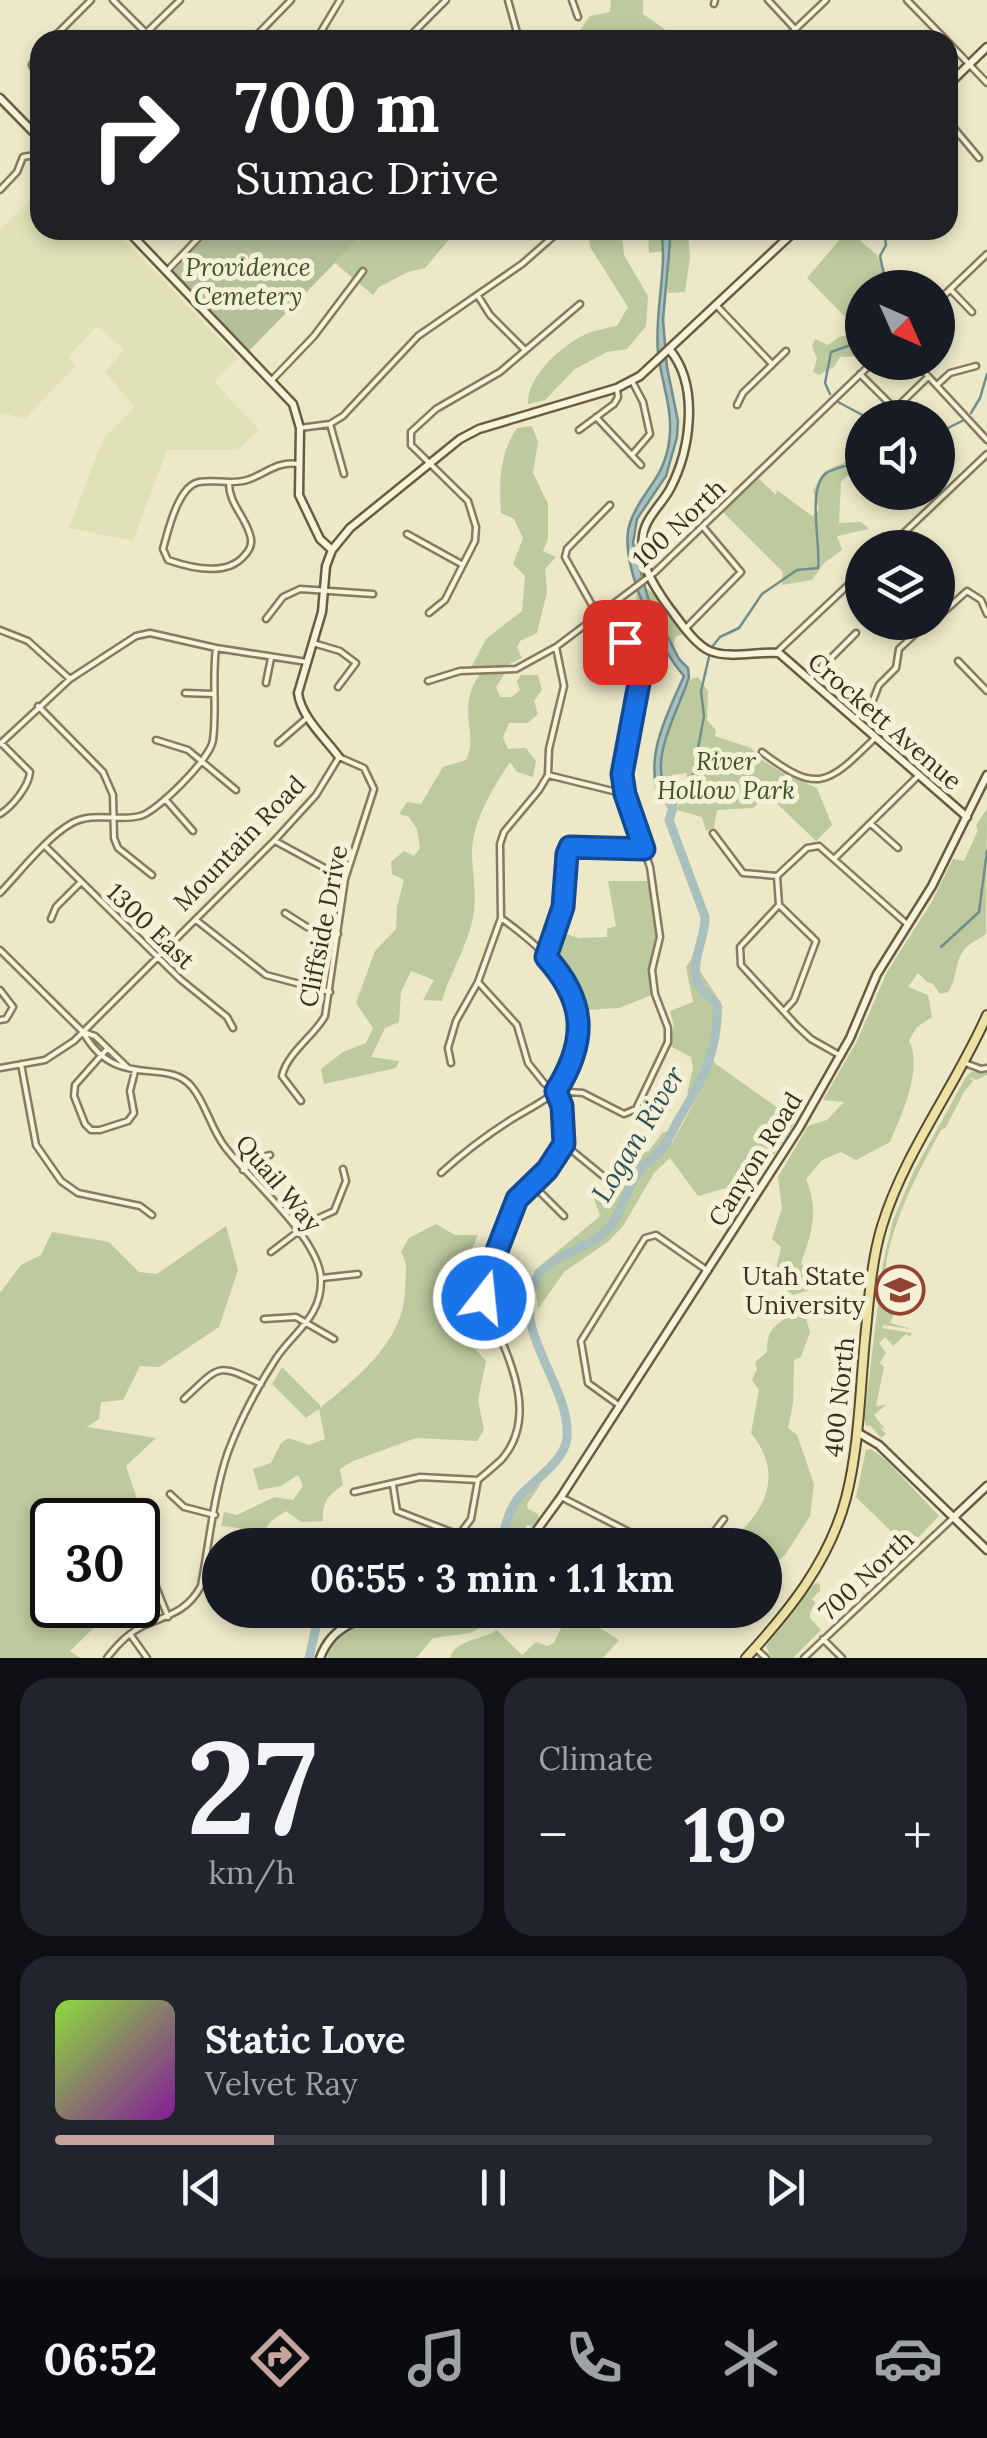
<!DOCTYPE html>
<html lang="en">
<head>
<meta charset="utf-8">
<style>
  body { margin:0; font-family:Lora,serif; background:#20242c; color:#f1f3f6; height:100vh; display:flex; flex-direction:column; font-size:38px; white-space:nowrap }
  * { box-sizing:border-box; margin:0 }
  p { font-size:32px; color:#9ea1a6 }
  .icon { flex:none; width:55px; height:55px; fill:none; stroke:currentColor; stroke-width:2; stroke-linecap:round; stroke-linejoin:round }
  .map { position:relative; height:1658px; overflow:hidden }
  .drawer { display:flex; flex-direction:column; gap:20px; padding:20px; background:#0d0f14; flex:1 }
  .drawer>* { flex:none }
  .guide { position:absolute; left:30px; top:30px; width:928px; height:210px; border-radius:30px; box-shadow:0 5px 15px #0003; background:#202124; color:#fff; overflow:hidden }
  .needle { width:65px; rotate:135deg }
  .buttons { position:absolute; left:845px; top:270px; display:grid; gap:20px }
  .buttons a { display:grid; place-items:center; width:110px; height:110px; border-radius:50%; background:#171b24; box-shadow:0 5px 15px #0003; font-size:50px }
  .speed { position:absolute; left:30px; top:1498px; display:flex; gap:20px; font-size:50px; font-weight:700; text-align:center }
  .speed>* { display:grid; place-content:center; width:130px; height:130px; border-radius:50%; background:#171b24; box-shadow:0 5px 15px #0003; line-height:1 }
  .speed .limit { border:5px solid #111; border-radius:15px; background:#fff; color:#111 }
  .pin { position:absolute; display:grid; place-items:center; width:85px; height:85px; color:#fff; margin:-42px; border-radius:20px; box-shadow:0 5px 15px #0006 }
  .me { position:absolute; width:110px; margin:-55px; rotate:16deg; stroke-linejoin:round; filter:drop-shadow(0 0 8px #0008) }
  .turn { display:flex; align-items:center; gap:35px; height:210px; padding:0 40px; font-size:45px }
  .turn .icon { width:130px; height:130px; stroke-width:2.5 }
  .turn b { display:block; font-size:70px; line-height:85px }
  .big { font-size:75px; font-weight:700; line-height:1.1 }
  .drawer .widget { flex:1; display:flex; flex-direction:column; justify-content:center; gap:15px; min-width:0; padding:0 35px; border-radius:30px; background:#20242c }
  .drawer .dial { align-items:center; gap:0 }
  .dial b { font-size:130px; line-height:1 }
  .song { display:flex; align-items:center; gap:30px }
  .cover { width:120px; height:120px; border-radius:15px; background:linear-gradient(135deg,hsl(90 70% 55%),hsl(290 70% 35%)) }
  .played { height:10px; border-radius:5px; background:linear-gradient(90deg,#c6a49e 25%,#363941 25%) }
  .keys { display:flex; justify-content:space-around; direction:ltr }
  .heat { display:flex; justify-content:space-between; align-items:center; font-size:55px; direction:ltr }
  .drawer .tiles { flex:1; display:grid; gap:20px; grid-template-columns:1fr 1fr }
  .widget:last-child { grid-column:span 2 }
  .trip { position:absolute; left:202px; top:1528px; width:580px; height:100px; border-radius:50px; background:#171b24; box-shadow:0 5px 15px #0003; font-weight:700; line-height:100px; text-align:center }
  .menu { display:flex; height:160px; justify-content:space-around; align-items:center; background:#090b0e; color:#9ea1a6 }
  .menu .icon { width:70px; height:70px }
  .menu .selected { color:#c6a49e }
  .menu b { font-size:45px; color:#f1f3f6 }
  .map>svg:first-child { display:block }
</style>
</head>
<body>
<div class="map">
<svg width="987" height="1658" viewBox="0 0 987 1658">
  <rect width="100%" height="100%" fill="#ece8c8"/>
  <path fill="#e0e1b6" d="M40,190v40h75l123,128 -24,24 45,48 -22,20h-70l-34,91 -64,-13 34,-89 32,-32 -30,-35 19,-22 -27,-24 -29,31 8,8 -51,54 -25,-7v-181z"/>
  <path fill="#bcca9d" d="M611,0h32v14l37,26h-107l17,-24 20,-4z
    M367,230h90l-32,38 -17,4 -29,15 -6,8 -38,-32z
    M588,230h45l-11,5 2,20 24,41 -2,30 -19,23 -20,3 -32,17 -30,31 -17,4c-1,-28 34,-59 58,-70 10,-4 22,-6 31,-8l11,-19 -38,-60z
    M648,230l40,3 2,24 -5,35 -17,1 -4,-42 -15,2z
    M848,230l29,25 16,32 -31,1 -1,68 -21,1 -6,10 -15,8 -6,-3 4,-13 -5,-13 3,-7 13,6 11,-8 21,-5 -53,-54z
    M532,426l6,16 -5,31 15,31v35l-5,12 13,6 -11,12 2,23 -10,41 -17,8 -3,7 5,10 -19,9 -32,1 15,-29 36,-28 3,-35 -12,-12 10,-26 -9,-19 -13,-6c-2,-30 -2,-58 16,-85z
    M862,450v30l-15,-4 -6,6 -2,41 22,-1 8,7 -32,7 5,14 -18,13 -12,17 -30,5 1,-13 -62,-62 36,-33 19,18 1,-5 35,26 7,-6 -6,-19 12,-20 36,-16z
    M648,589l11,10 26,34 -10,4 -2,11 -7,4 -9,-7 -9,-22 -10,-5 -2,-27z
    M481,672l24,1 -9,14 4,10h12l8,-7 -3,-9 4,-6h17l4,15 -8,11 4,13 -10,9h-19l-6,14 5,12 18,-1 10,13 -3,16 -16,-5 -7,-10c-18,27 -39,61 -38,94 1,19 4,37 2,56 -5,32 -23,58 -32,89l-19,-1 11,-20 -23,-9 -10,21 -2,30 -14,6 -14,29 28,4 -3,7 -72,16 -3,-15 22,-17 23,-9 7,-15 -17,-25 19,-52 21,-22 1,-22 7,-27 -12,-6 -1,-12 13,-11 10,5 6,-8 -3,-19 -8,-12 -10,-3 8,-12 14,2 22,-37 23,-7c14,-28 -12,-49 15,-88z
    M698,677l10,14 -1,29 9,10 -1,6 36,12 8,10 24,15 34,15 15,37 -16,16 -49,-47 -14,14 -36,2 -3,17 -8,4 -4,-14 -25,-7 10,-37 -16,2 5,9 -1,10 -20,-3c-9,-43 16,-71 33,-111z
    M987,809l-1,125c-7,5 -18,10 -22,16 -10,13 -7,30 -16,42l-8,2 -7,-10 -6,-2 -9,-9 -10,14 20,8 4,22 -15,10 -8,13c14,30 -7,73 -19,102l-34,18 -15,-8 -19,8 -16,19c13,30 6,55 -5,84l11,13 -2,14 -17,5 -19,-16 7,-32 -9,-8 10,-31 -4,-31 30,-51 19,-6 17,-18 -21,-2 34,-59 30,-69 44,-69 22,-44 11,2 14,-31 -2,-5z
    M608,881h40l8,54 -8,38 4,22 -33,13 -34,2c-2,-8 -3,-18 -6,-25 -11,-26 -26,-19 -16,-52l16,5 28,-1v-8l9,-3z
    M693,956c7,20 21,32 30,52l-8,6 -6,40 7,10 80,57 -38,58 -60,17 -28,-38 -16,15 -31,53 -14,15 -45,31 -26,37 -4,-38 66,-55 -6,-17 15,-16 18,-8 4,-19 18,-5 13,-18 8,-3 2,13 27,-49 -12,-1 6,-24 -2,-12 -21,-11 4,-20 -4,-15 23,-9 -7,-35z
    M987,1071v4l-11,5 -7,-3 4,4 -9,11 -18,35 -5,3c-28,52 -61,112 -57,173l10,11 -4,9 21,6 -27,-4 -2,3 30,5 -2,4 -4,-3 -13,12 -8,-9 -6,6 7,10 -6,10 4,4 -8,39 10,-1 -12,10 11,14 -5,-2 6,7 -5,4 -11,-13 -4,1 -2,-6 19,-157 10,-43 21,-49 52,-94 5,-5z
    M436,1224l19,11h23c-10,24 -25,52 -11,76l-8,20 27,30 -8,39 6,30 -7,11 -61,-3 -63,23 -13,8 3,16c-15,11 -21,16 -20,36l-22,1 -15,-11 -15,10 -18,24h-5l-9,-17 -18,-2 3,-14 13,3 37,-18 19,3 10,-14 -5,-11 -17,11 -22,4 -6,-21 18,-6 10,-20 7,-5 21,7 16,-6 -6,-30 -13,9 -34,-34 10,-17 38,38v3c37,-30 84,-67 85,-118 0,-15 4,-25 -4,-38l8,-14z
    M226,1226l12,44 -19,57 -60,40 -19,-1 -17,34 -22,2 -2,17 -12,8 69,11 -30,28 21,63 -9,15v-24h-86v85h55l-2,12 -35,34 10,7h-80v-365l21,-28 20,-10 11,-23 57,10 30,30 18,2z
    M802,1299l6,11 -3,5 5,17 -9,25 -7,3 -1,43 -5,25 9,7 17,49 -4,32 -25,39 -20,16v-26h-51l5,-10 11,6c37,-31 54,-67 21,-108l8,-43 -7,-10 5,-11 -2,-7 12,-10c0,-19 4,-24 19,-34l2,-13z
    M871,1449l15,11 53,56 -31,32 -52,-51 10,-47z
    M541,1484l-14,20 1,5 10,5 1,6 -6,6 -6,-1 -10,20h-31l15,-13 4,2c6,-19 16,-43 36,-50z
    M815,1583l5,1v7l-8,8 4,5 -6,8v6l11,12 -28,28h-22l-5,-12z
    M437,1610h65v6l-32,17 -37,5 -17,20h-89c10,-44 74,-43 110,-48z
    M576,1622l21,4 22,14 -16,18h-153c5,-19 31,-17 47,-28l25,25 14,-13 11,4 7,-3 8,-17z"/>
  <path fill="#b4bf9b" d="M212,230h155l-119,122 -76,-79z"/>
  <path fill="#a9c0be" stroke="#708f8c" stroke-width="2.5" d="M661,230h7l2,12 -7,78 4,47 11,54 -1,16 -11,39 -29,43 -4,24 15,55 31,61 9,9 1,9c-11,36 -45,87 -18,121l-9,2c-21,-39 6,-87 22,-124 -25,-28 -67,-115 -54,-153 10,-31 34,-43 39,-81 5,-32 -8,-60 -11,-90 -4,-40 10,-83 3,-122z"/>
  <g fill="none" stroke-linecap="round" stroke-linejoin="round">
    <path stroke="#708f8c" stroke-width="2.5" d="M884,230l2,15 -6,11 7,32
      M830,394l-5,-11 6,-31 31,-11
      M838,402l30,16
      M971,413l9,-15 7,-24
      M938,433l26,-13
      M712,647l8,-10 19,-9 23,-34 35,-24 21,-2c3,-23 -11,-78 7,-94 8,-7 27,-8 37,-14
      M673,808l19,-28 12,-64 -3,-25 8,-34
      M941,947l38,-35 8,-61"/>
    <path stroke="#a9c0be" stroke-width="9" d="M502,1545c2,-18 6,-35 18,-49 15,-17 44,-34 47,-58 4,-51 -53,-103 -34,-153 10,-29 52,-34 72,-53 15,-15 19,-36 29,-53 6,-12 17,-19 26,-28 10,-11 15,-27 23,-39 21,-34 36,-67 34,-107 -5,-7 -14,-13 -18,-20 -11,-19 7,-48 6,-68l-36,-97 4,-12 -11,-16
      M309,1658l11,-48"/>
    <g stroke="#877b5e" stroke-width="9">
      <path id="street" d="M113,0l32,32
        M508,0l11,40
        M572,0l6,17
        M768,0l27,29
        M907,0l39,40
        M714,4l1,-4
        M51,40l40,-40
        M139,40l41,-40
        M252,40l39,-40
        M316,40l24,-40
        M406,40l40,-40
        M784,40l42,-40
        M948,42l39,41
        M40,51l-8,14 8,16
        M948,121l31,37
        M0,190l17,-18 6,-15 17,-3
        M168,270l38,-40
        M950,289l22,23
        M478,296l12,19 34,34
        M938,301l49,-47
        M717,306l55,58
        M915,362l72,78
        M860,374l35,35 33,-32
        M271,381l43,-45 49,-65
        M937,385l13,-12 26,-7
        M737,405l6,-12 43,-42
        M596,417l45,48
        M330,424l14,50
        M300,428l30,-4 13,-8 75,-80 104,-72 33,-29
        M579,430l35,-26 4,-7 -1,-8
        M632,455l18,-21 -7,-32 -11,-21
        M229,483c0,21 16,33 21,52 3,8 0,15 -6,21 -18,21 -53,12 -76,4l-5,-11c5,-18 15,-63 36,-67 16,-3 32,3 48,-2 19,-6 29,-19 51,-16
        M407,534l56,31
        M888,548l99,-94
        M429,613l16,-13 30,-59 1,-14 -8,-26 -57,-56v-13l25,-23 64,-37 80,-68
        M597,614l-32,-57 2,-8 43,-44
        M938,617l29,-26 14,9 6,14
        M266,619l17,-22 17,-8 73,5
        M686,628l55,-56 -37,-44
        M0,630l28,11 42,38
        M313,643l27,8 16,12 -18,24
        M777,652l85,-80
        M958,661l29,30
        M809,680l47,-47
        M428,681l32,-10 56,-2 40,-22 98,-74 219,-211
        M266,683l5,-25
        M185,693l28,1
        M38,706l65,66 10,23 1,43 4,10 34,27
        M854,720l19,-20 6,-15 17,-17 3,-19 29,-27
        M156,740l32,10 48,40
        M278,743l30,-26
        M0,744l70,-65 66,-43 14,-3 66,15 91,14
        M762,752c56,43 66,32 112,-13
        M548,775l77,19
        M165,799l28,32
        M0,814c12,-7 29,-28 30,-42l-29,-29
        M871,824l27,24
        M713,833l30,40 34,3 30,-28 12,-2 88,78
        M275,841l70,38
        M46,847l134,132 47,38 6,11
        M835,858l82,-81
        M777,876l2,29
        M0,893c20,-21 47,-56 72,-70 22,-12 45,-1 68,-7 17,-4 71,-58 73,-76 4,-30 -1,-61 3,-92
        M285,913l22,14 31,7
        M51,919l5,-12 25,-25
        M196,920l70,55 64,17
        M0,950l83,82
        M547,955l16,-48 4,-53 3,-7 74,2
        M478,982l39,43 11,38 16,20 12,8 27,2 41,21 12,-5 32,-67v-14l-13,-34 -3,-24 8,-33 -10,-70 -25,-73 -2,-20 17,-95 -2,-13 -31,-59
        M0,990l13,17 -7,12 -6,1
        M784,1011l10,-11 22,-59 -37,-36 -39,42 1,18 56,61 14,13 30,17
        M107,1049l-32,36 -1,11 11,28 6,6h9l28,-9 6,-8 -4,-22 5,-20
        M451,1063l-3,-15 8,-27 22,-39 23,-64 -1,-74 4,-12 35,-42 9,-15 1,-26 15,-63 -8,-39
        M965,1063l16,6 6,-1
        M21,1064l15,81 25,36 17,12 62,13 12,9
        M0,1068l45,-8 29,-19 201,-201 41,-45 23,-38 25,11 10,21 -29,90 -20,137c-11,20 -38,37 -43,60l19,25
        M564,1144l39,32
        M243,1170l15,-12 12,-3
        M441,1173c22,-20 43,-36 68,-52 14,-9 33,-18 46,-29 9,-9 13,-23 17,-34 22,-65 -23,-105 -71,-140
        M532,1184l32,32
        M271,1252l41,-31 22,-10 12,-30 -3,-12
        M322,1278l36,-4
        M264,1319l32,-2 38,22
        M184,1399c36,-33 32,-37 77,-15
        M620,1406l-32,-23 -7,-42 64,-103 11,-3 52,36
        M393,1485l4,26 62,24 12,-16 7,-39
        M354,1492l66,-15 58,3c8,-7 17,-14 24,-21 41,-48 0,-112 -18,-161v-14l33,-85 30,-29 17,-26 -2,-38 -6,-15
        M170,1494l14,13 31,8
        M561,1497l84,43 54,1 11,-4 14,-18
        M611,1545l8,-17
        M156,1587l12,30
        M130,1634l17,24
        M823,1639l19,19
        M755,1648l11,10
        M107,1658c10,-13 21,-25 36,-32 25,-11 44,-14 58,-40 8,-42 13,-94 27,-134 12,-32 30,-66 49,-95 18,-26 44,-40 44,-76 1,-41 -72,-102 -96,-134 -14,-18 -19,-43 -33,-60 -25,-31 -76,5 -109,-55l12,4 32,31
        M804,1658l149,-140"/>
    </g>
    <g stroke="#695c41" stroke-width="11">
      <path id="secondary" d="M948,85l39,-38
        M0,98l40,41
        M127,230l166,174 7,24 -1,67 21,44 12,11
        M670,350c30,37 20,101 0,139 -8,15 -25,29 -27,47 -4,27 10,49 25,70 11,14 26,38 42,45 20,8 48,0 69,2l188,164
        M339,757c-14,-19 -38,-40 -41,-64l24,-81 4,-46 6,-16 18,-22 110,-89 19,-10 138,-41 23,-12 156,-146
        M857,1432l22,13 108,105
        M953,1518l34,-32
        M526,1545l35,-48 238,-369 51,-90 27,-64 55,-88 55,-111
        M320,1658c15,-41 53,-41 90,-48"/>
    </g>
    <g stroke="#554932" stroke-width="12">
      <path id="primary" d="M746,1658c43,-47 83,-96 100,-160 13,-50 14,-107 19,-159 4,-37 6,-77 17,-113 23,-75 74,-140 105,-211"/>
    </g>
    <use href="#street" stroke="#f7f4db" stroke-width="4"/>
    <use href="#secondary" stroke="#f7f4db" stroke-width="6"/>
    <use href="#primary" stroke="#ece2a3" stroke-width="8"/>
  </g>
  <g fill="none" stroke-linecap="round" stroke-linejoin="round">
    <g stroke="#114b97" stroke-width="25">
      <path id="route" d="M484,1298v-14l33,-85 30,-29 17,-26 -2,-38 -6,-15c32,-51 30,-90 -10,-134l17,-50 4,-53 3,-7 74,2 -19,-55 -3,-20 18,-96 -2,-12 -13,-24"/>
    </g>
    <use href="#route" stroke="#1a73e8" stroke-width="18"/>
  </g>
  <defs>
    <g id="university-ring" transform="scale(2.5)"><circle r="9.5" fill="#f4f1d8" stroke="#924332" stroke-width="1.5"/><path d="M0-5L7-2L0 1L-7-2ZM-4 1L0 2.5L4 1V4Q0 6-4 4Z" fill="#924332"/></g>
  </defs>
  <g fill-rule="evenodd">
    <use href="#university-ring" x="900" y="1290"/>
  </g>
  <g text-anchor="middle" stroke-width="10" stroke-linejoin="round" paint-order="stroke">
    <g font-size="25" font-style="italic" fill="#415329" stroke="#f4f1d8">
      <text x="248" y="276">Providence<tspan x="248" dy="29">Cemetery</tspan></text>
      <text x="726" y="770">River<tspan x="726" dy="29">Hollow Park</tspan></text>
    </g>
    <g font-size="25" fill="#383021" stroke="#f4f1d8">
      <text transform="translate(679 523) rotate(-43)" y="9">100 North</text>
      <text transform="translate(885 721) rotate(41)" y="9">Crockett Avenue</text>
      <text transform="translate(239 843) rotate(-46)" y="9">Mountain Road</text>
      <text transform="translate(151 926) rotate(44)" y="9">1300 East</text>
      <text transform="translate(323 926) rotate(-79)" y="9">Cliffside Drive</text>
      <text transform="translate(755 1159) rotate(-58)" y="9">Canyon Road</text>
      <text transform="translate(279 1183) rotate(50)" y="9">Quail Way</text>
      <text transform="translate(839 1397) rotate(-84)" y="9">400 North</text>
      <text transform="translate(866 1575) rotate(-43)" y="9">700 North</text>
    </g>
    <g font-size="25" fill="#383021" stroke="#f4f1d8" text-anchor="end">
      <text x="865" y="1285">Utah State<tspan x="865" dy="29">University</tspan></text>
    </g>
    <g font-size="28" font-style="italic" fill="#315357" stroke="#f4f1d8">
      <text transform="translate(638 1134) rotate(-59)" y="10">Logan River</text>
    </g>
  </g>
</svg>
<div class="buttons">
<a><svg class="needle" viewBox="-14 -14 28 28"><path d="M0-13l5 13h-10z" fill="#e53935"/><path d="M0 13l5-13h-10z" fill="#9ea1a6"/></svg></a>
<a><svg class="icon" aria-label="sound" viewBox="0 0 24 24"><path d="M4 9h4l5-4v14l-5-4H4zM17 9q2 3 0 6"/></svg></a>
<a><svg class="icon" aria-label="layers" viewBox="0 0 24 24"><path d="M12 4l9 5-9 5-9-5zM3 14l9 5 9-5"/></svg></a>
</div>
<div class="speed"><div class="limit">30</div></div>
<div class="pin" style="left:625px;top:642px;background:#d93025"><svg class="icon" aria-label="arrive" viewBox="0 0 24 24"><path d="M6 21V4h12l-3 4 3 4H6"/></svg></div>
<svg class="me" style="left:484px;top:1298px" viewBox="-20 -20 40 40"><circle r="17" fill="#1a73e8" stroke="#fff" stroke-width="3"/><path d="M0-11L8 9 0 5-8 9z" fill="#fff"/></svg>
<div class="trip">06:55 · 3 min · 1.1 km</div>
<div class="guide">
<div class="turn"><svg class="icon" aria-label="right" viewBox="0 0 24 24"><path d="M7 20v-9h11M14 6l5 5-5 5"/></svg><div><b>700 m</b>Sumac Drive</div></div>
</div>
</div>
<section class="drawer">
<div class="tiles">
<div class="widget dial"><b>27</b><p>km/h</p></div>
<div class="widget"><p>Climate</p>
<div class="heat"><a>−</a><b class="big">19°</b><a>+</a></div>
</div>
<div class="widget">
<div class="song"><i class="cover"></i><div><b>Static Love</b><p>Velvet Ray</p></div></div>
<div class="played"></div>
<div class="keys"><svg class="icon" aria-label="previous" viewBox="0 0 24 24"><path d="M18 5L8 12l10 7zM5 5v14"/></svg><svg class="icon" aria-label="pause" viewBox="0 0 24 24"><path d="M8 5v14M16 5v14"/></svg><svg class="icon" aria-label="next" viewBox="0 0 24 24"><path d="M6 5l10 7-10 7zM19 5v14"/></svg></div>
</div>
</div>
</section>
<nav class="menu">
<b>06:52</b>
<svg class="icon selected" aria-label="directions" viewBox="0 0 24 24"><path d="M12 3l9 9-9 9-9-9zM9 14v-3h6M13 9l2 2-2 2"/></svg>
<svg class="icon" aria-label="music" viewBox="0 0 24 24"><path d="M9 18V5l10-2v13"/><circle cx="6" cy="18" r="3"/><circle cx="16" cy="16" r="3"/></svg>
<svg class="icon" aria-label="phone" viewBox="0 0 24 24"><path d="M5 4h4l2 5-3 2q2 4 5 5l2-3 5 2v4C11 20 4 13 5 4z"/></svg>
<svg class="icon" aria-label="climate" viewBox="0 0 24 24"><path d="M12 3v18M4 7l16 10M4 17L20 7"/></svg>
<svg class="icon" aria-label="car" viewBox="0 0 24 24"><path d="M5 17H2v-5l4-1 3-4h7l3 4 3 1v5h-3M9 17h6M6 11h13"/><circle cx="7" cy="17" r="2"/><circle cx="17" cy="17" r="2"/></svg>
</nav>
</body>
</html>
